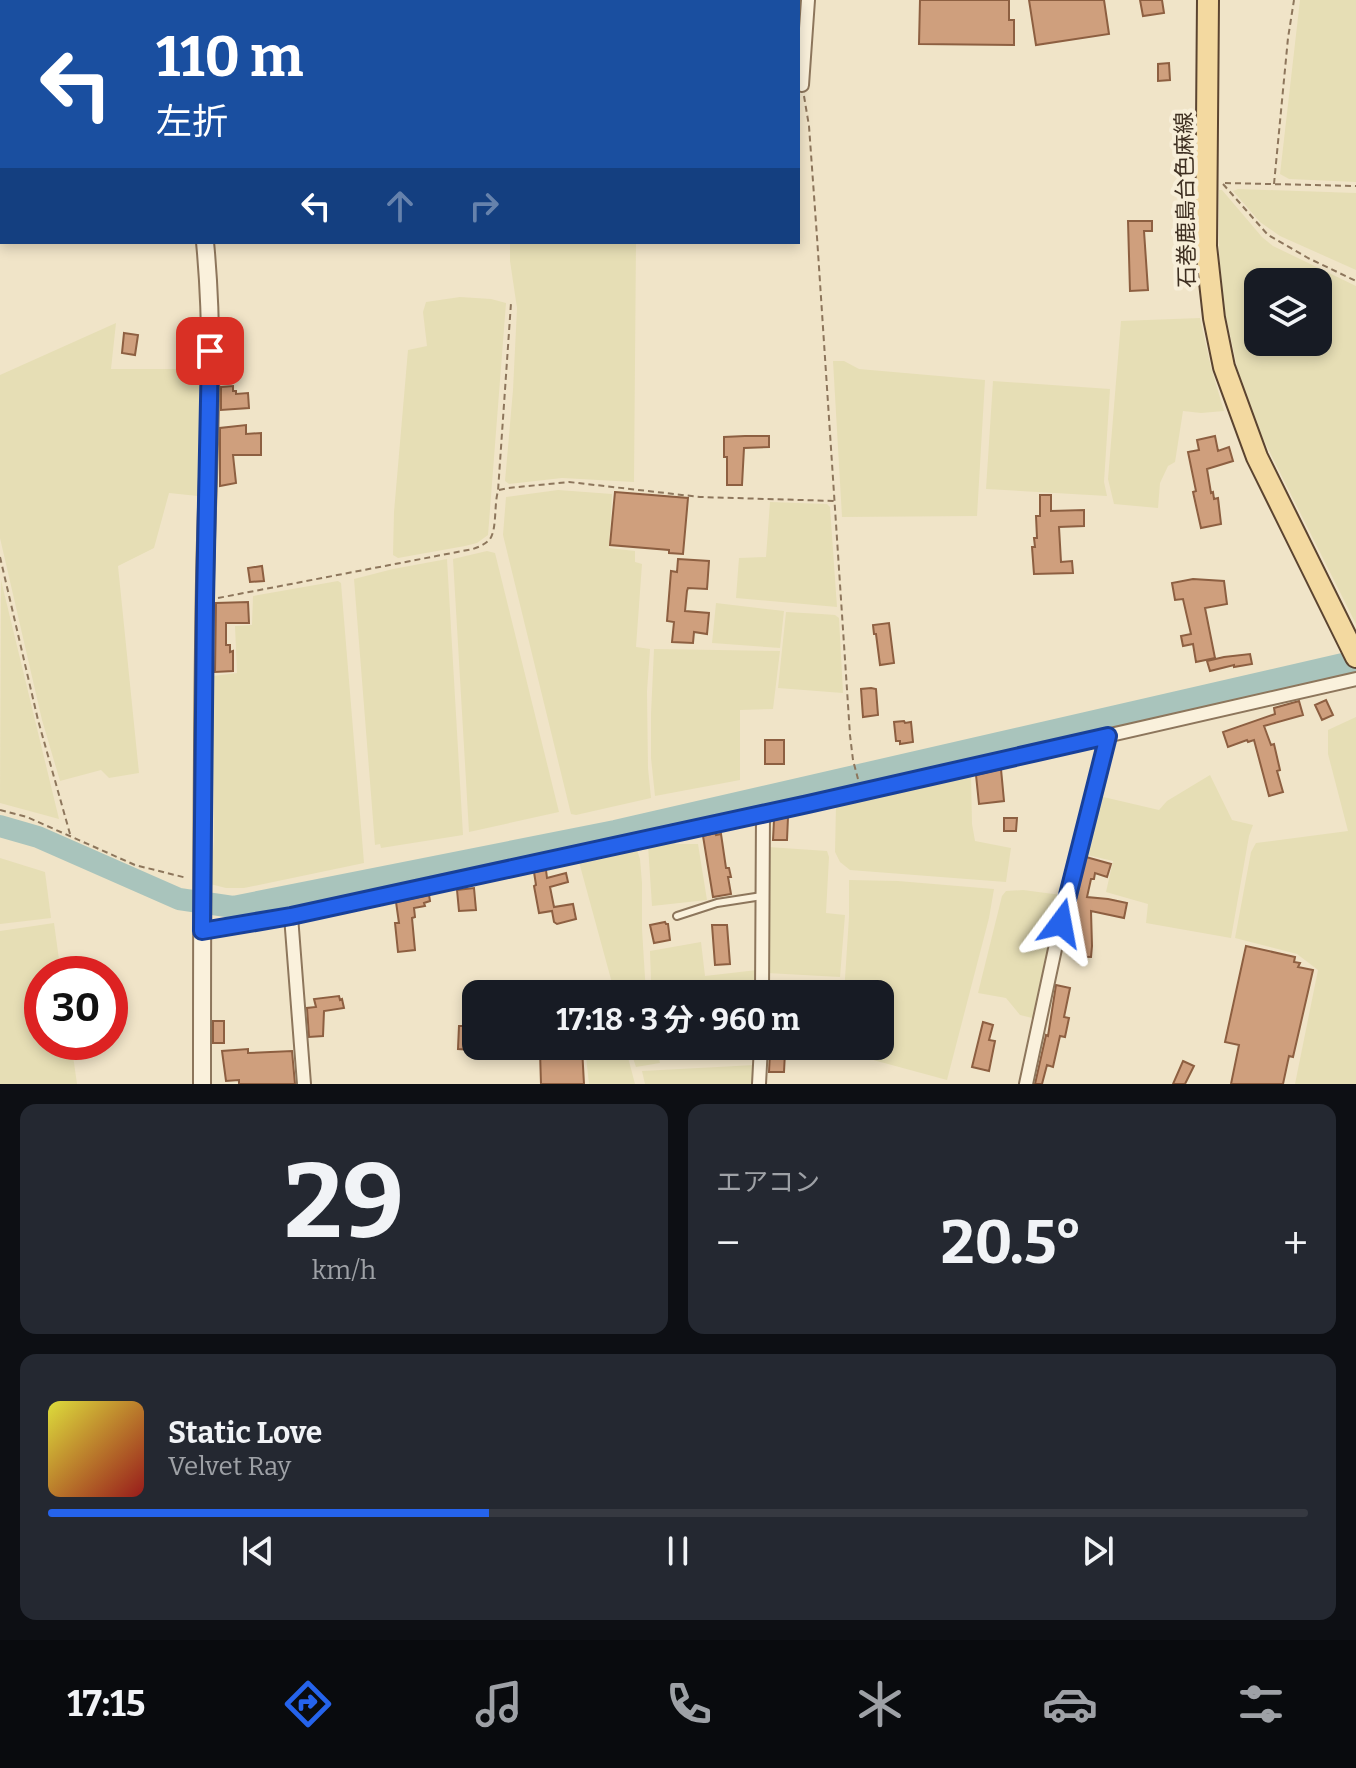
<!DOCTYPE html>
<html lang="ja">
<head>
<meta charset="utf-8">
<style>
  body { margin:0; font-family:Bitter,"Noto Sans JP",serif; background:#242831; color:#f1f3f6; height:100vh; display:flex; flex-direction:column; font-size:30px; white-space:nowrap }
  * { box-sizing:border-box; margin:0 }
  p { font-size:26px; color:#9ea1a6 }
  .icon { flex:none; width:44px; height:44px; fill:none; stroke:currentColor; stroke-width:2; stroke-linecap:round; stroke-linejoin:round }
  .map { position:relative; height:1084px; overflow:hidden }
  .sheet { display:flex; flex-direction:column; gap:20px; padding:20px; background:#0d0f14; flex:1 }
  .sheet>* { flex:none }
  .top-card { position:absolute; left:0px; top:0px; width:800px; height:244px; box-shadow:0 4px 12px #0003; background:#1a4fa0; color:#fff; overflow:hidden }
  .tools { position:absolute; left:1244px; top:268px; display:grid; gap:16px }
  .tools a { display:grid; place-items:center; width:88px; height:88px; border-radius:16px; background:#171b24; box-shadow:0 4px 12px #0003; font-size:40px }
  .speed { position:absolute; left:24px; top:956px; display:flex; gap:16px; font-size:40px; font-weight:700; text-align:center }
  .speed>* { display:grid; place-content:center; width:104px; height:104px; border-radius:50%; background:#171b24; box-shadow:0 4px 12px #0003; line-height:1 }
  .speed .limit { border:12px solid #d22; background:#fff; color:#111 }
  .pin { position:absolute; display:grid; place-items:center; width:68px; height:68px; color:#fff; margin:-34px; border-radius:16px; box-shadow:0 4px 12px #0006 }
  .me { position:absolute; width:88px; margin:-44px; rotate:13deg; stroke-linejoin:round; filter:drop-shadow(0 0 6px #0008) }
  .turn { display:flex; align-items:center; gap:28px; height:168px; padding:0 24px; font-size:36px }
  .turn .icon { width:104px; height:104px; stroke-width:2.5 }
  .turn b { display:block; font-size:56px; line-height:68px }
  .lanes { display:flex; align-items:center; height:76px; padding:0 24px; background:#0003; justify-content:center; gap:40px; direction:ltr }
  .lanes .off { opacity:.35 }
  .big { font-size:60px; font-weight:700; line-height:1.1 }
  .sheet .widget { flex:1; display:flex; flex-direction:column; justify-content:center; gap:12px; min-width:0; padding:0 28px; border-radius:16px; background:#242831 }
  .sheet .dial { align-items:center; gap:0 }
  .dial b { font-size:104px; line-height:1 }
  .song { display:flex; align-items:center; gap:24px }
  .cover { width:96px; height:96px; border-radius:12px; background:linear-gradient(135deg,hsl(60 70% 55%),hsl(0 70% 35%)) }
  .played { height:8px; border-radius:4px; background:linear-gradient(90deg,#2563eb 35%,#363941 35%) }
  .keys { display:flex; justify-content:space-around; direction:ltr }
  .heat { display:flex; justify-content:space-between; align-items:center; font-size:44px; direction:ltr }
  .sheet .tiles { flex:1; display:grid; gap:20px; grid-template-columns:1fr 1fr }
  .widget:last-child { grid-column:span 2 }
  .trip { position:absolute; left:462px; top:980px; width:432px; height:80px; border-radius:16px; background:#171b24; box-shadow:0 4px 12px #0003; font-weight:700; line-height:80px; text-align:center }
  .tab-bar { display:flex; height:128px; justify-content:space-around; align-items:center; background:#090b0e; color:#9ea1a6 }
  .tab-bar .icon { width:56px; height:56px }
  .tab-bar .on { color:#2563eb }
  .tab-bar b { font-size:36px; color:#f1f3f6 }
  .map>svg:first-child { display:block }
</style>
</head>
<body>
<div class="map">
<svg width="1356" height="1084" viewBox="0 0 1356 1084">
  <rect width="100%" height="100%" fill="#f0e4c8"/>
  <path fill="#e6deb5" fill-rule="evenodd" d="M1300,0h56v182l-67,-3 -9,-5z
    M1238,189l118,4v77l-76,-34 -20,-14 -27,-31z
    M1219,190h3l40,47 11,9 83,40v338l-99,-197 -19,-56 -15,-68 -4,-53zM1258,282h60v60h-60z
    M510,242h126l-2,240 -72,-4 -53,6 -4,-3 8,-91 4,-82 -7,-47z
    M460,297l31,2 15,4 -18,232 -11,8 -12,3 -67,12 -5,-3 1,-43 14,-162 19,-4 -4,-34 3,-10z
    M1200,318l11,49 13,44 -23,2 -18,-2 -8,51 -7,4 -8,17 -2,25 -44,-4 -6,-25 13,-158z
    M116,323l-5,46h91l-4,127 -29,-3 -15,55 -36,18 21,207 -30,5 -8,-8 -41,11 -18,-61 -42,-182v-163z
    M833,361h11l15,8 126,11 -8,136 -135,1z
    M993,381l117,8 -6,93 3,14 -121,-7z
    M558,490l54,4 -3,54 26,3v11l7,2 -6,83 14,2 -3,42 1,77 3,30 -75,17 -5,-1 -68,-279 3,-38z
    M770,502l57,2 3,3 7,100 -101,-9 3,-40 27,-1z
    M487,551l8,2 64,259 -90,20 -16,-273z
    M447,559l16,276 -82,13 -1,-4 -5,1 -21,-266 39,-10z
    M1,580l58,239 -59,-16z
    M338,581l3,2 23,280 -120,25h-18l-16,-4 4,-43 -1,-165 24,-3 -2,-47 17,-1 1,-29z
    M716,603l68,8 -4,37 -68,-5z
    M786,612l35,2 14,1 4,3 4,75 -65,-5z
    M654,649l126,2 -7,58 -33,1v70l-85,16 -4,-38v-44z
    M1356,717v367h-61l23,-114 -21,-16 -62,-16 16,-86 5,-9 92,-12 -20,-77v-24z
    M971,774l1,50 3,17 36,7 -5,34 -156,-12 -10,-8 -5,-10 1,-47z
    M1210,775l22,45 21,5 -4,11 -18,102 -85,-15 2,-19 -42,-12 7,-31 -30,-7 16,-58 60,14 8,-9z
    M673,840l3,4h22l9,56 -55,6 -4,-61z
    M768,847l59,4 2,6 -3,56 19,2 -5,62 -73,-4z
    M637,850l3,9 2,24v46l4,65h-31l-36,-132z
    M0,858l45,14 6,46 -51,6z
    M849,880l49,1 96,8 -5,29 -42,162 -107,-29v-5h40v-52h-36l5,-77z
    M1023,890l38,5 -25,124 -16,-4 -14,-17 -28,-5 24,-97 4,-5z
    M54,923l7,51h-19v68h29l6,42h-77v-153z
    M701,942l4,34 52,-6v24h-104l-2,-14 -1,-29z
    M625,1046l10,38h-46l-4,-37z
    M629,1046h27l4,17 -24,4z
    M664,1046h92v1l-84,7 -7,-4z
    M755,1065l-1,19h-109l-3,-13z"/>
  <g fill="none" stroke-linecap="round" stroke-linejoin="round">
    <path stroke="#a9c4bc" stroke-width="22" d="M0,826l38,11 141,62 54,8 382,-76 741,-170"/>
  </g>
  <path fill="#cf9f7d" stroke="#8d5f41" stroke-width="2" d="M920,0h89v20h5v25l-95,-1z
    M1029,0h75l5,34 -73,11z
    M1140,0h22l2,13 -21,3z
    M1169,63l1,17 -12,1v-17z
    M1128,221h24v10h-8l4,59 -18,1z
    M124,333l14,2 -3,20 -13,-2z
    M233,386v5h3v3l12,-1 1,15 -28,2v-23z
    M246,425v9l15,-1v22h-28l3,28 -16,3v-58z
    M745,436h24v11l-25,1 -2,37h-15v-28h-3v-20z
    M1215,436l3,15 11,-4 4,14 -26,8 4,24 2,-1 1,7 4,-1 3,26 -20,4 -8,-36 3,-1 -8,-39 11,-2 -2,-10z
    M615,492l73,6 -5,56 -14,-1v-3l-59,-5z
    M1040,495h11v16l33,-1v16l-25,1 2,35 11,-1 1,12 -39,1 -2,-27h3l-1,-9h3l-1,-22h4z
    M678,559l31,2 -2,28 -19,-1 -1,3 -2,20 24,2 -2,21 -13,-2 -1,11 -21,-1 2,-20 -7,-1 4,-50 6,1z
    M262,566l2,15 -14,1 -2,-14z
    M1193,579l31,2 3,23 -22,4 10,50 -19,4 -3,-18 -10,2 -2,-10 10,-2 -8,-35 -8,1 -3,-17z
    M248,602l1,21h-23v22h4v7l3,-1v20l-18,1 1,-69z
    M889,623l5,40 -14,2 -4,-31h-2l-1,-9z
    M1250,654l2,10 -18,3v-2l-24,6 -3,-10 17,-4z
    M871,688l5,1 2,26 -15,2 -2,-28z
    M1326,700l7,15 -11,5 -7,-15z
    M1299,701l4,14 -39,11 7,19 3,-1 6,26 -3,1 6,21 -14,4 -15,-56 -6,2 -1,-2 -19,7 -5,-15 52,-18 -1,-6z
    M904,721l1,2 6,-1 2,20 -13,2v-3h-4l-2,-19z
    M765,740h19v24h-19z
    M1001,769l3,32 -25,3 -3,-29z
    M788,817l-1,23h-14l1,-20z
    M1004,818h13l-1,13h-12z
    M715,833l1,2 5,-1 5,34h3l2,9h-3l3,17 -18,3 -10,-61z
    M1086,857l25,7 -4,13 -12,-4 -1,6h-3l-4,18 21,2 19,4 -3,15 -33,-7 1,35 -1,11 -20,-1v-37z
    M546,870l1,8 19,-5 2,9 -18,5 4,20 19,-3 3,15 -19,5 -3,-2 -2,-11 -13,2 -5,-27 2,-1 -2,-13z
    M474,888l2,22 -17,1 -2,-21z
    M429,895l1,6 -6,2 1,3 -11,2 1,9 -3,1 3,32 -17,2 -3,-29h4l-3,-21z
    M665,922l1,2h2l2,16 -16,3 -4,-18z
    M712,925h15l3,39 -15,1z
    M1246,946l49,11 -1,5 6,1 -2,4 15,3 -20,87 -4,-1 -6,28h-52l8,-39 -14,-3z
    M782,983l14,1 -1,10h-13z
    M1056,985l14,3 -6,29 5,1 -4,19 -5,-1 -7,31 -6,-2 -5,19h-7l11,-49 2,1z
    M339,996l1,4 2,-1 2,9 -20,3 -1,25 -14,1 -2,-29 9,-1 -2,-8z
    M213,1021h11v22h-11z
    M983,1022l10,3 -4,15 6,1 -6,30 -17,-4z
    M459,1026h12v7h2v17l-15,-1z
    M774,1046h9v6h2l-1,20h-15l1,-20h4z
    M582,1048l2,36h-43l-1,-33z
    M248,1049v4l44,-2 3,33h-56v-4l-13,1 -4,-30z
    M1183,1061l11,5 -9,18h-12z"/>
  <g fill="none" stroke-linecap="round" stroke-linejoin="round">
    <g stroke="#8d765c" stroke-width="10">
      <path id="service" d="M677,916l40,-13 45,-7"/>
    </g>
    <g stroke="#8d765c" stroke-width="16">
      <path id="minor" d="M802,85l6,-85
        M291,916l13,168
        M202,931l89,-15 517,-112 548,-125
        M762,994l1,-180
        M759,1084l2,-38
        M1026,1084l41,-191 41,-157"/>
    </g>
    <g stroke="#8d765c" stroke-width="20">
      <path id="tertiary" d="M186,0v2
        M202,1084c0,-168 0,-335 3,-503 2,-113 11,-226 0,-339"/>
    </g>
    <g stroke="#5b4430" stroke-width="24">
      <path id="primary" d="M1208,0l-2,246 8,72 10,49 33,90 99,200"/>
    </g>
    <path stroke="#8d765c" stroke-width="2" stroke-dasharray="6 4" stroke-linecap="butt" d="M339,0l1,2
      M804,96l5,30 8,111 33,498 3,25 5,19
      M0,108l2,-1
      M1225,183l131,3
      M1223,184l45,51 40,23 48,23
      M1274,184l14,-146 6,-38
      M499,490l9,-2 61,-6 131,15 135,4
      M0,557l38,163 32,114
      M218,598l255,-49c6,-2 13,-5 17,-10 7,-10 4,-35 8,-48l13,-188
      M0,810l27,7 108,48 52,13"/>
    <use href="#service" stroke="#faf1dc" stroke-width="6"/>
    <use href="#minor" stroke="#faf1dc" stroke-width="12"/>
    <use href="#tertiary" stroke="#faf1dc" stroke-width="16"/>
    <use href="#primary" stroke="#f3d9a0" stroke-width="20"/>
  </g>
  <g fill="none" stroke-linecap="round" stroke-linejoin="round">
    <g stroke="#184099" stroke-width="20">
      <path id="route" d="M210,351l-5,250 -3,330 89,-15 517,-112 300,-68 -47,187"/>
    </g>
    <use href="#route" stroke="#2563eb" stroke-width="14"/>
  </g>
  <g text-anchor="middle" stroke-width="8" stroke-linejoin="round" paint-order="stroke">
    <g font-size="22" fill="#3d2e20" stroke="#f7eed8">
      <text transform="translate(1185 200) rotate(-91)" y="8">石巻鹿島台色麻線</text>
    </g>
  </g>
</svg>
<div class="tools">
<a><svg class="icon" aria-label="layers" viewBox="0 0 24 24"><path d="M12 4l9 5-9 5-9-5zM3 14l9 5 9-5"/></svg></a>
</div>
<div class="speed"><div class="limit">30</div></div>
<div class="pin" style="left:210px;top:351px;background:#d93025"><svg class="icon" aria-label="arrive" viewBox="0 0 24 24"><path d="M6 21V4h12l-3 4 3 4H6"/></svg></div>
<svg class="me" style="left:1061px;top:923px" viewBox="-20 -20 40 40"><path d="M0-17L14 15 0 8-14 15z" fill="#2563eb" stroke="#fff" stroke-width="4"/></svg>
<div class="trip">17:18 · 3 分 · 960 m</div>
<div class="top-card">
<div class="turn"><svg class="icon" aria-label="left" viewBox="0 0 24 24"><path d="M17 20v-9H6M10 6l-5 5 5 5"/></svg><div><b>110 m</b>左折</div></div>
<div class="lanes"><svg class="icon" aria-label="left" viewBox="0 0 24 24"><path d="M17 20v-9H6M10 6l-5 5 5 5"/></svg><svg class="icon off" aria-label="ahead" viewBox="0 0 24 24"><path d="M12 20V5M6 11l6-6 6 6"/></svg><svg class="icon off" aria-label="right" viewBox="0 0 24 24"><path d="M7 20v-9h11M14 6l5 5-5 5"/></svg></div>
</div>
</div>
<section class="sheet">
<div class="tiles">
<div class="widget dial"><b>29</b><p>km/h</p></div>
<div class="widget"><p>エアコン</p>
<div class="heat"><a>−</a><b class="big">20.5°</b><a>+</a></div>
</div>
<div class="widget">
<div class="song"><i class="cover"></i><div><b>Static Love</b><p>Velvet Ray</p></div></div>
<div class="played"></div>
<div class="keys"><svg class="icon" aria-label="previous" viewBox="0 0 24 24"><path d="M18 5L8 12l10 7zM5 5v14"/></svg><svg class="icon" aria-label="pause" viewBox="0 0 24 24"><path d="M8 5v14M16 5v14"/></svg><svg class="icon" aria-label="next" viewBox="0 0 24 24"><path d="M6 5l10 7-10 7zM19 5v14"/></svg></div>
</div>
</div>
</section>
<nav class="tab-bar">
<b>17:15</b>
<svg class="icon on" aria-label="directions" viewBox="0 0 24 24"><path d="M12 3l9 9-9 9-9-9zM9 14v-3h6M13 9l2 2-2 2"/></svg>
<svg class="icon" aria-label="music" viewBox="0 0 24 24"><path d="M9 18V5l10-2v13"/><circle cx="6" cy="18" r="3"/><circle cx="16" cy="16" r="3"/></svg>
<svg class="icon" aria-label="phone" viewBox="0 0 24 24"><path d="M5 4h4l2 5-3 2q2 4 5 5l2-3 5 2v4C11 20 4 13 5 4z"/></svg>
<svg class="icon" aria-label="climate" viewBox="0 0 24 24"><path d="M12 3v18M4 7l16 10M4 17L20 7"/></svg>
<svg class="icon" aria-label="car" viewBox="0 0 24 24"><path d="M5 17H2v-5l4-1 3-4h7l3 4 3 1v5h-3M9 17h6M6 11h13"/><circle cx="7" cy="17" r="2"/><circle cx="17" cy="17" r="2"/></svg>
<svg class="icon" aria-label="filters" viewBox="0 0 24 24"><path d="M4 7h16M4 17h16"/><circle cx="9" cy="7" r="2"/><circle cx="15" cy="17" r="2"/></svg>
</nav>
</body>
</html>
